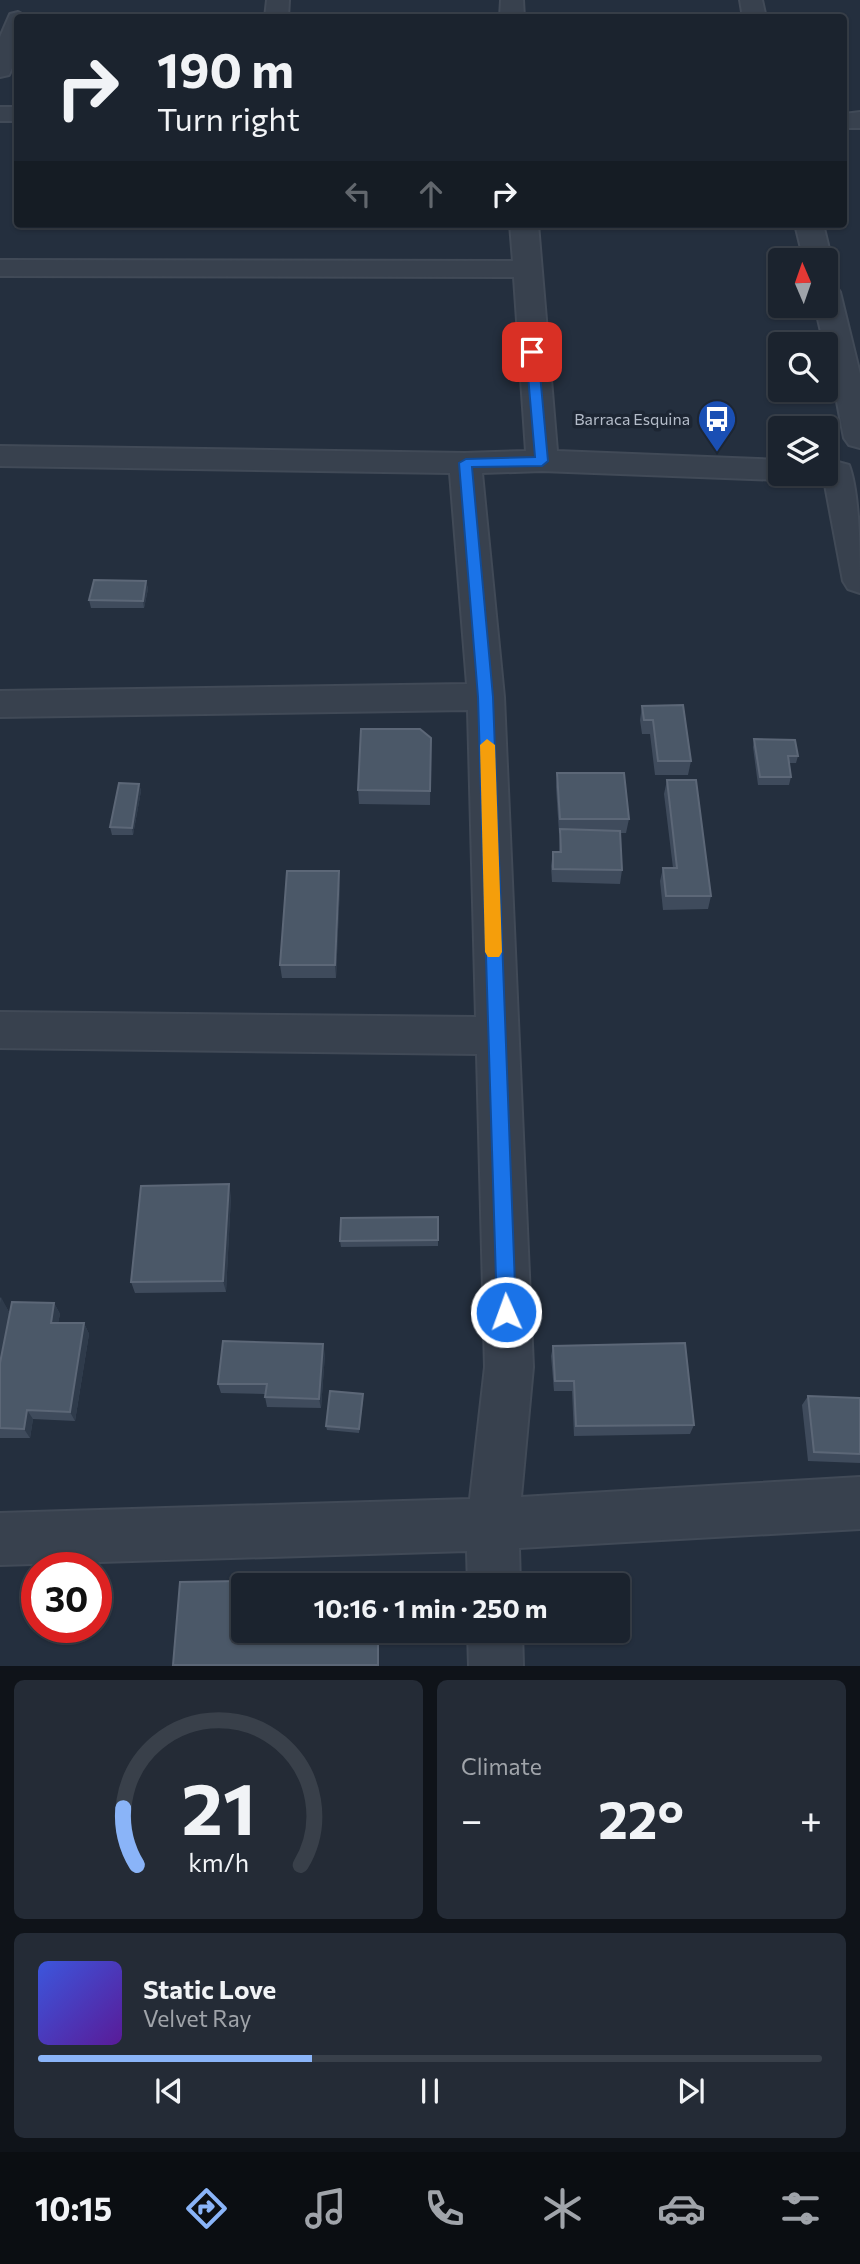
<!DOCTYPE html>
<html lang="en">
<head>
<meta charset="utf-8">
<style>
  body { margin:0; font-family:Commissioner,sans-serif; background:#242b36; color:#f1f3f6; height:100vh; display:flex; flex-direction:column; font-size:26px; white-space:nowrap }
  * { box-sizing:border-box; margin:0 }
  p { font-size:23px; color:#a0a4aa }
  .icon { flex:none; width:38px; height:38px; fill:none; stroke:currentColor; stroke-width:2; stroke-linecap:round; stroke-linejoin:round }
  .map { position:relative; height:1666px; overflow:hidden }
  .details { display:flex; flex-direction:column; gap:14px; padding:14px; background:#0f1319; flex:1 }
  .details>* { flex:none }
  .hud { position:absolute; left:14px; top:14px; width:833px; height:214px; border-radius:7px; box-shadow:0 2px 5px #0004,0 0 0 2px #39404a; background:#1b232e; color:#f1f3f6; overflow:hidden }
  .needle { width:46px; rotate:358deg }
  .fabs { position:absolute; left:768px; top:248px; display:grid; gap:14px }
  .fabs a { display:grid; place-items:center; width:70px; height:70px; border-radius:7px; background:#1b232e; box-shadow:0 2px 5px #0004,0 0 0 2px #39404a; font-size:35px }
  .speed { position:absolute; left:21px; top:1552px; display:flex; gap:14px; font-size:35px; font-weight:700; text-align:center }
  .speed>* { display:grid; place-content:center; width:91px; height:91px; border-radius:50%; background:#1b232e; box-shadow:0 2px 5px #0004,0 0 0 2px #39404a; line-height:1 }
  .speed .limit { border:10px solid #d22; background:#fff; color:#111 }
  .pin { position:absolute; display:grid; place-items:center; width:60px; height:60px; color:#fff; margin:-30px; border-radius:14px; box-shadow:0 4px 10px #0006 }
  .me { position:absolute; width:77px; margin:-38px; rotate:358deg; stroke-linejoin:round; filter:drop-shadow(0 0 5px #0008) }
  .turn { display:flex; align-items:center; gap:24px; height:147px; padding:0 28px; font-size:32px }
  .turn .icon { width:91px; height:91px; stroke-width:2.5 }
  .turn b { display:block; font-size:49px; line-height:60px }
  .lanes { display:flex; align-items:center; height:66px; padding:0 28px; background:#0003; justify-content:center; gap:35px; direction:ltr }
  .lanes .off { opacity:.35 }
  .big { font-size:52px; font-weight:700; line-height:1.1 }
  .details .tile { flex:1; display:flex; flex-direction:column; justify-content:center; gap:10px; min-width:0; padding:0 24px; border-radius:10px; background:#242b36 }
  .details .dial { align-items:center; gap:0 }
  .dial svg { height:182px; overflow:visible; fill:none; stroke:#39404a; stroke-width:7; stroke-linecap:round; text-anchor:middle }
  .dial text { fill:#f1f3f6; stroke:none }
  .song { display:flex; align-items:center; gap:21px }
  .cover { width:84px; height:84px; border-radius:10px; background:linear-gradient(135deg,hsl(230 70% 55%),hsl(270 70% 35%)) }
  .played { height:7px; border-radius:4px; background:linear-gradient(90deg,#8ab4f8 35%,#39404a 35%) }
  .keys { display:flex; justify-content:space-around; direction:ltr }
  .heat { display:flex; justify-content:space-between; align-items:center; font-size:38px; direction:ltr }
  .details .tiles { flex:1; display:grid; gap:14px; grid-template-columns:1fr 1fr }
  .tile:last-child { grid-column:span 2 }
  .trip { position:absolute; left:231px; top:1573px; width:399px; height:70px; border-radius:7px; background:#1b232e; box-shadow:0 2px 5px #0004,0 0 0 2px #39404a; font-weight:700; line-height:70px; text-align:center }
  .tab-bar { display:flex; height:112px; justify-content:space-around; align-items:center; background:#0b0e12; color:#a0a4aa }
  .tab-bar .icon { width:49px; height:49px }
  .tab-bar .on { color:#8ab4f8 }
  .tab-bar b { font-size:32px; color:#f1f3f6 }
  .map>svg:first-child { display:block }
</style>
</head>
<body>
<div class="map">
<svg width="860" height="1666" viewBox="0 0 860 1666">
  <rect width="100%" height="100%" fill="#242f3e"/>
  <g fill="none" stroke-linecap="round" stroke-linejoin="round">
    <g stroke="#414a57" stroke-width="4">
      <path id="minor" d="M267,0h22l-1,18h-23z
        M501,0h22l1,18h-24z
        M740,0h22l4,18h-23z
        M18,12l11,6h-11v36l-9,21 -9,2v-40l10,-23z
        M0,107h18v14h-18z
        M860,112v16h-16v-14z
        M510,224h28l19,227 223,9v14h13l-13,6 -238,-9 -60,2 22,224 29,670 -12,130 339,-20v52l-341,19 1,38h-52l-1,-35 -467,14v-52l470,-14 15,-132 -8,-313 -477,-6v-36l476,5 -8,-307 -468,7v-26l467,-7 -17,-211 -450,-7v-20l465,7 61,-2 -12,-174 -514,-1v-16l513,1z
        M795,224h28l9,37 -4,6 -2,-6h-22z
        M826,284l10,2 4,6 20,82v74l-11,-3 -5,-7 -18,-93h-2l-9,-39h11z
        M838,462l11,3c11,29 11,92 11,128l-12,-4 -5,-8 -20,-107h3l1,-9z
        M468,1631h54l1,35h-54z"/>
    </g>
    <use href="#minor" fill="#38414e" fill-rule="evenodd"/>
  </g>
  <path fill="#3f4b5c" d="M146,581l2,8 -4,19h-53l-2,-8z
    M642,706l49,55 -3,14h-33l-5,-41h-8l-2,-14z
    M431,738l-1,67 -71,-1 -1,-14z
    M754,739l44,17 -2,7h-7l2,14 -2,8h-31l-5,-38z
    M557,773l72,46 -3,14h-6l2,37 -2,14 -68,-2 -1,-16 2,-14h6l1,-19h-1l-3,-46z
    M667,780l44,116 -3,13 -45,1 -3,-29 3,-13h10l-9,-74z
    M139,784l2,7 -8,44h-21l-2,-8z
    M340,885l-4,93h-54l-2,-13z
    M231,1196l-5,96 -91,1 -4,-11z
    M438,1217v29l-97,1 -1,-6z
    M0,1297l9,15 -2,15 47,-24 6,11 -2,9h26l5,11 -14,87 -42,-2 -3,19h-30z
    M553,1346l141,79 -4,9 -116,2 -2,-45h-18l-3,-35z
    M325,1354l-4,54 -54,-1 -2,-10v-3l-44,-1 -3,-9z
    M808,1396l52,2v65l-52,-2 -6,-56z
    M363,1399l-4,34 -32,-3 -1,-4z"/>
  <path fill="#2f3b4b" d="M146,581l2,8 -4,19 -1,-7z
    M139,784l2,7 -8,44 -1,-7z
    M339,871l1,14 -4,93 -1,-13z
    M229,1184l2,12 -5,96 -3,-11z
    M1,1297l8,15 -9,60v-69z
    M54,1303l6,11 -4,19 -5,-10z
    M84,1323l5,11 -14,87 -5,-9z
    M323,1344l2,10 -4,54 -2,-9z
    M27,1410l6,9 -3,19 -6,-9z
    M378,1631h1v34h-1z"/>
  <path fill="#4b5868" stroke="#5c6777" stroke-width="2" d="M94,580l52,1 -3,20 -54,-1z
    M683,705l8,56h-33l-5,-41h-9l-2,-14z
    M361,729h59l11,9 -1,53 -72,-1z
    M754,739l41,1 3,16h-10l3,21h-31z
    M557,773h67l5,46h-69z
    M667,780h29l15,116h-45l-3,-28h14z
    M119,783l20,1 -7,44 -22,-1z
    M560,829l60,2 2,39 -69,-1v-17h8z
    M287,871h52l-4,94h-55z
    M229,1184l-6,97 -92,1 10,-96z
    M438,1217v23l-98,1 1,-23z
    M12,1302l42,1 -3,20h33l-14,89 -43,-2 -3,19 -24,-1v-65z
    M223,1341l100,3 -4,55 -54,-2 2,-13h-49z
    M685,1343l9,82 -118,1 -2,-45h-19l-2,-35z
    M330,1391l33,3 -4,35 -33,-3z
    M808,1396l52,2v56l-46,-2z
    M308,1580v6h-65v45h135v34h-205l7,-83z"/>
  <path fill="#1a73e8" stroke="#114b97" stroke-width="2" d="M532,348l6,4 10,109 -6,5 -70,1 21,230 23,615 -3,7 -7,3 -7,-3 -2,-7 -19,-615 -19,-234 7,-4 69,-2 -9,-105z"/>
  <path fill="#f59e0b" d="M487,739l8,6 7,207 -3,5h-11l-3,-5 -5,-207z"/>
  <defs>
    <g id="bus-pin" transform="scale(2.0125)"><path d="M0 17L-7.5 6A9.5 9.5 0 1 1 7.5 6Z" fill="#1a4fb4" stroke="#1d2633"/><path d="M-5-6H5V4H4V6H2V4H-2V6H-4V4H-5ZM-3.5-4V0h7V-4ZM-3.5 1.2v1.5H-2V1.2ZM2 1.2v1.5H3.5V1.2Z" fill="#fff"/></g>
  </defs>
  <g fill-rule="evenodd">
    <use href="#bus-pin" x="717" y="419"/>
  </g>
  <g text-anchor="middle" stroke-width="7" stroke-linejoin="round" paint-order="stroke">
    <g font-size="16" fill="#b4bcc9" stroke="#1d2633" text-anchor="end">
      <text x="690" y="425">Barraca Esquina</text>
    </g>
  </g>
</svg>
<div class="fabs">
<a><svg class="needle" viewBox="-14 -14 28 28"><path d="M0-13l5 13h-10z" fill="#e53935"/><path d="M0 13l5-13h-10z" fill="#a0a4aa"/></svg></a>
<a><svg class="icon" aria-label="search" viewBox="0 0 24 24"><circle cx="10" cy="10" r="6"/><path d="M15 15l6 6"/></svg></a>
<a><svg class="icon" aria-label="layers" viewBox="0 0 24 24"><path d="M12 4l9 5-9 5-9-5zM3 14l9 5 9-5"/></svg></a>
</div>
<div class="speed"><div class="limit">30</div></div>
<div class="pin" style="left:532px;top:352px;background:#d93025"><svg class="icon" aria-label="arrive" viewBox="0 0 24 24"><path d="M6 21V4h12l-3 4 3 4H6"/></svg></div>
<svg class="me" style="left:506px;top:1312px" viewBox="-20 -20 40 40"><circle r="17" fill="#1a73e8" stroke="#fff" stroke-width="3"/><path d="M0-11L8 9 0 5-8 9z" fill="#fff"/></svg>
<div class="trip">10:16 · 1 min · 250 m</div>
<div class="hud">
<div class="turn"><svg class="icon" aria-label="right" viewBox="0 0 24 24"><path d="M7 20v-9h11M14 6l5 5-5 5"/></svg><div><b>190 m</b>Turn right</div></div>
<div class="lanes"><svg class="icon off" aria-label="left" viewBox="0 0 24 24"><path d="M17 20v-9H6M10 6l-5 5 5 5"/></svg><svg class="icon off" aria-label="ahead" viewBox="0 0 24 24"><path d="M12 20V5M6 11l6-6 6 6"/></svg><svg class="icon" aria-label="right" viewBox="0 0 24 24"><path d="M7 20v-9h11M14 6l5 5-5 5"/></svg></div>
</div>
</div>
<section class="details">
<div class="tiles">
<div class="tile dial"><svg viewBox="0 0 100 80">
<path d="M14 69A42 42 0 1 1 86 69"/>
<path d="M14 69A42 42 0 0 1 8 44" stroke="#8ab4f8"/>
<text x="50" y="56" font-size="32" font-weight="700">21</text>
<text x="50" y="72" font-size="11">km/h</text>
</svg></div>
<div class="tile"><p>Climate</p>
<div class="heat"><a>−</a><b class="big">22°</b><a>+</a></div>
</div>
<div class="tile">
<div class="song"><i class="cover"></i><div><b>Static Love</b><p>Velvet Ray</p></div></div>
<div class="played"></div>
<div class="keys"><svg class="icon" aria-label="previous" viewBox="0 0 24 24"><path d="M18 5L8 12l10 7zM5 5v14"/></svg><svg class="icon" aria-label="pause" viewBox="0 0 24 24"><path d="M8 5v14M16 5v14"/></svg><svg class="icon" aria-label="next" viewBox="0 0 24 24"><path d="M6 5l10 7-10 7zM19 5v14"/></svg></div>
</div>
</div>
</section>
<nav class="tab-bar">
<b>10:15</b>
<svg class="icon on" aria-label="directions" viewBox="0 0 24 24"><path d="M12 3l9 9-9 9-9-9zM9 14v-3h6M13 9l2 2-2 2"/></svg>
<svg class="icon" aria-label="music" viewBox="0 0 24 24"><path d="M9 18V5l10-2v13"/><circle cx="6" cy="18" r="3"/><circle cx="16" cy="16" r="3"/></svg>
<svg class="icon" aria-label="phone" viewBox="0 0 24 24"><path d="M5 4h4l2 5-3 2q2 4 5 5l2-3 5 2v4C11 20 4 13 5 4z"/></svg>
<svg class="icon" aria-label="climate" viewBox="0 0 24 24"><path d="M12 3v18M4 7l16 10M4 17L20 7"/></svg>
<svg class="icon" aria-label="car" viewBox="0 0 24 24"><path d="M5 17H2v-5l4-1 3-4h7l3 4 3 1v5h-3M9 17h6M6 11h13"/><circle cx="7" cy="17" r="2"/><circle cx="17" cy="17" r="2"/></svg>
<svg class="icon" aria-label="filters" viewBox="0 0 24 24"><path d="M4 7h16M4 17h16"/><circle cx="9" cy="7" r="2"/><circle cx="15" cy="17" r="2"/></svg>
</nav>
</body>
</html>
